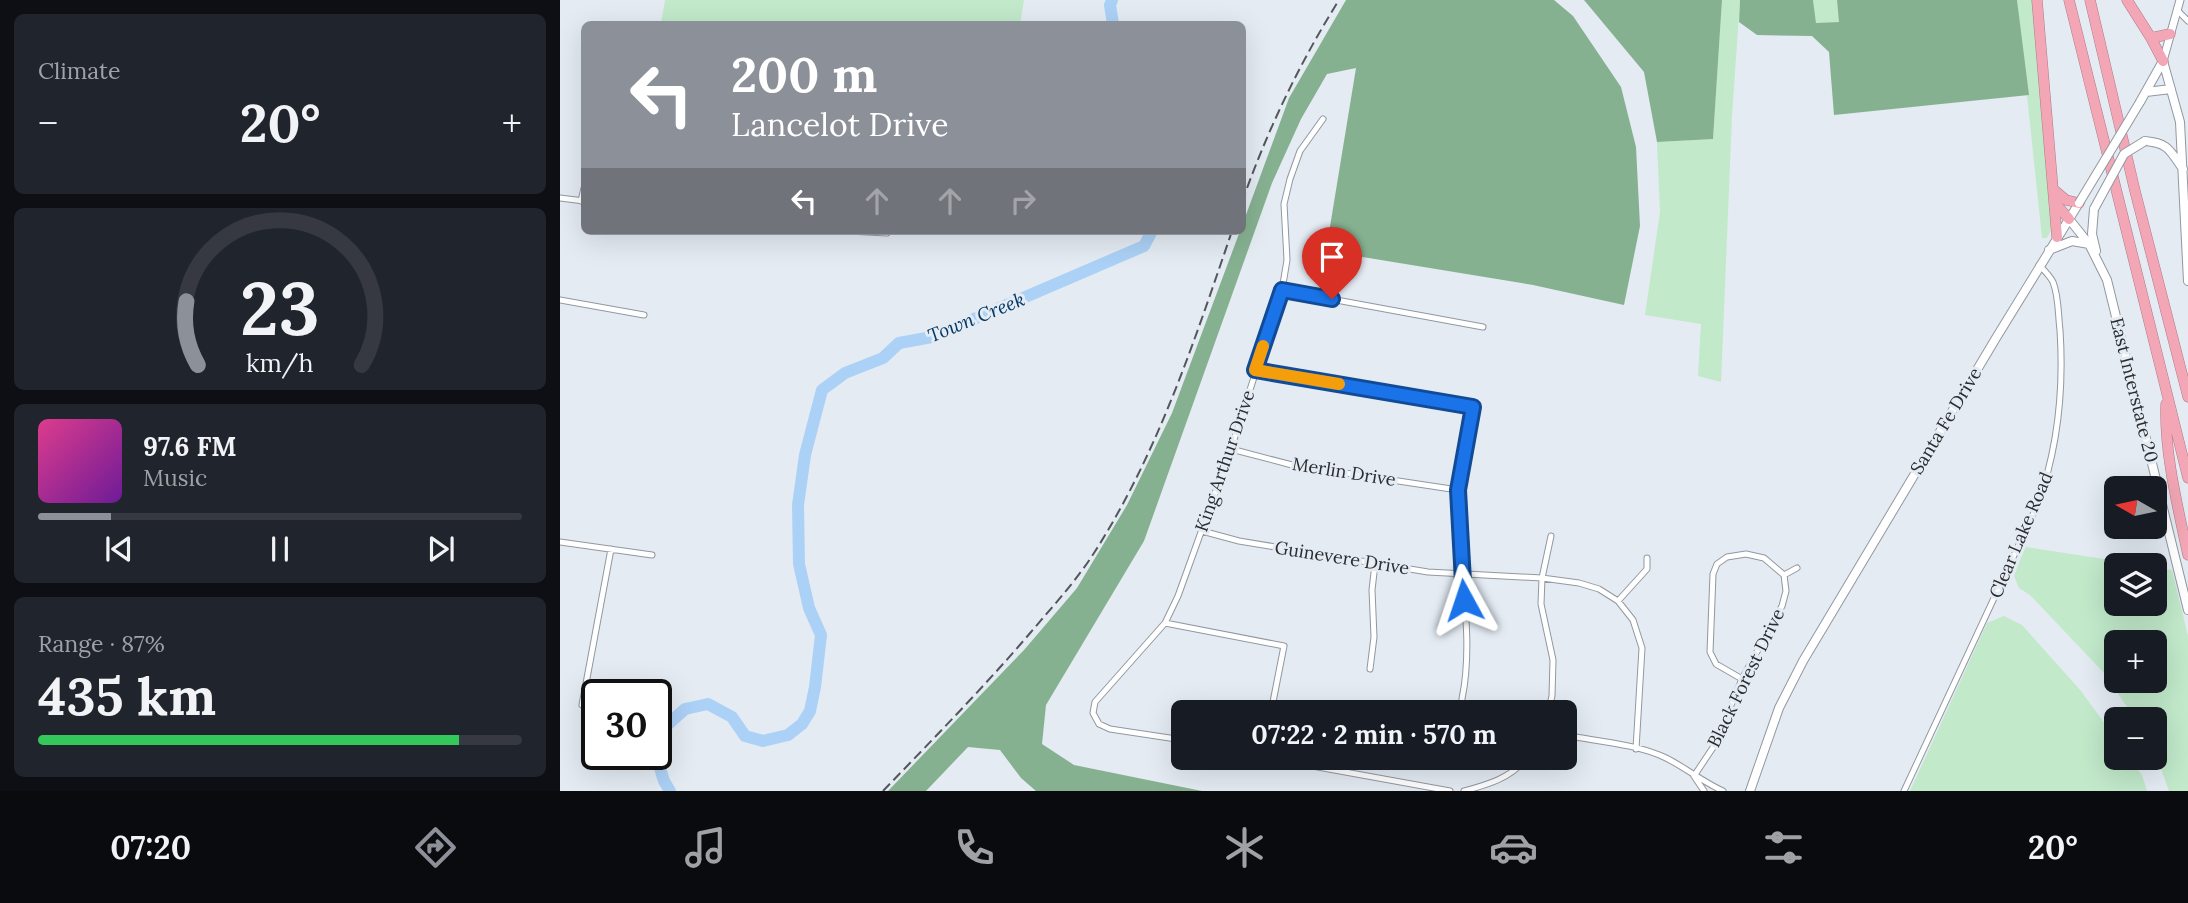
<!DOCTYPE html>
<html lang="en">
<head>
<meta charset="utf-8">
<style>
  body { margin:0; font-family:Lora,serif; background:#20242c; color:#f1f3f6; height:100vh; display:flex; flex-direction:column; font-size:26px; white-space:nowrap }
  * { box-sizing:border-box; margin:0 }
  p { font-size:23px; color:#9ea1a6 }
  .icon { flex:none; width:38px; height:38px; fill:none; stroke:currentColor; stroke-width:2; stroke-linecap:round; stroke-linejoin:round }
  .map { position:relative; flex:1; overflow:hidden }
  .side { display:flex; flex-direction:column; gap:14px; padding:14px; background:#0d0f14; width:560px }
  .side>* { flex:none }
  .hud { position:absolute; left:21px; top:21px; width:665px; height:214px; border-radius:10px; box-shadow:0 7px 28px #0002; background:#8c9099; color:#fff; overflow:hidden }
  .needle { width:46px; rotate:279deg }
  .fabs { position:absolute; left:1544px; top:476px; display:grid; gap:14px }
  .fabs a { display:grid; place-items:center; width:63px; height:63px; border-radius:10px; background:#171b24; box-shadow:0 7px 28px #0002; font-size:35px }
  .speed { position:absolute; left:21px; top:679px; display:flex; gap:14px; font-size:35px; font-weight:700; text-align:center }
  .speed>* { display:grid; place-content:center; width:91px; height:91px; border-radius:50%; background:#171b24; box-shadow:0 7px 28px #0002; line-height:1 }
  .speed .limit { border:4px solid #111; border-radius:10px; background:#fff; color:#111 }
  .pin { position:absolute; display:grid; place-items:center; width:60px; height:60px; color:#fff; margin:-72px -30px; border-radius:50% 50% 50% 0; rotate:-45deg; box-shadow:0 0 7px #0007 }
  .pin .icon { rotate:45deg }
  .me { position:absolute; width:77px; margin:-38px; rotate:355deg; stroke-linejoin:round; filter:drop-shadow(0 0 5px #0008) }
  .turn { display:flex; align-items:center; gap:24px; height:147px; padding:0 35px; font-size:32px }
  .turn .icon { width:91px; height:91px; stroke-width:2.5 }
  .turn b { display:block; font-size:49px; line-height:60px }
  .lanes { display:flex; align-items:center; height:66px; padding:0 35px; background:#0003; justify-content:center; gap:35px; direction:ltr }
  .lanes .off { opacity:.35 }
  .big { font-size:52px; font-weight:700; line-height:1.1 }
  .side .card { flex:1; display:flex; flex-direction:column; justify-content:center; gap:10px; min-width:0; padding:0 24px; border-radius:10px; background:#20242c }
  .side .dial { align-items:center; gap:0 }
  .dial svg { height:182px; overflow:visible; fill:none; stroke:#363941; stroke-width:7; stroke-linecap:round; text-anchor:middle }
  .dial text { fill:#f1f3f6; stroke:none }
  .song { display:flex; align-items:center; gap:21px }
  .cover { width:84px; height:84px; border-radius:10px; background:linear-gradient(135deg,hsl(330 70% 55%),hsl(280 70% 35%)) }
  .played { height:7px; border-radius:4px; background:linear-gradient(90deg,#8c9099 15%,#363941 15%) }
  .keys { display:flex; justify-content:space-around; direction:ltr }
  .heat { display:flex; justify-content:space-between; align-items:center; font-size:38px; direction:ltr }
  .charge { height:10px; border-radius:5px; background:linear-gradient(90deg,#34c759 87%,#363941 0) }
  .trip { position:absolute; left:611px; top:700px; width:406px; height:70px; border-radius:10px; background:#171b24; box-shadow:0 7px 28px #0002; font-weight:700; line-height:70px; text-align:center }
  .tabs { display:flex; height:112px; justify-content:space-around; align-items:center; background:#090b0e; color:#9ea1a6 }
  .tabs .icon { width:49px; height:49px }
  .tabs .on { color:#8c9099 }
  .tabs b { font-size:32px; color:#f1f3f6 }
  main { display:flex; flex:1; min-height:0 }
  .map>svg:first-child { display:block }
</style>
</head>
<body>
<main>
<section class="side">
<div class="card"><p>Climate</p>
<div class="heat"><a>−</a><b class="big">20°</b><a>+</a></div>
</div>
<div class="card dial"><svg viewBox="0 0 100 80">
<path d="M14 69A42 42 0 1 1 86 69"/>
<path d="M14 69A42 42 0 0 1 9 41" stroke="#8c9099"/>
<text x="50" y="56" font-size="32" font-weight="700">23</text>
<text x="50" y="72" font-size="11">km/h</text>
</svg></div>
<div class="card">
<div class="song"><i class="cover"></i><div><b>97.6 FM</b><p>Music</p></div></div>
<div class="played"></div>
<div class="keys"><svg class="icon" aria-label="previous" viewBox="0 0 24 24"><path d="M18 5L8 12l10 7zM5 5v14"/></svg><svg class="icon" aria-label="pause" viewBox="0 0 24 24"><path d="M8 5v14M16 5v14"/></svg><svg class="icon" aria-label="next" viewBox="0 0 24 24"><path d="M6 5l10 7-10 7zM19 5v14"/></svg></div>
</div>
<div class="card"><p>Range · 87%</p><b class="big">435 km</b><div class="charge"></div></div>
</section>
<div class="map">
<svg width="1628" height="791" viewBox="0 0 1628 791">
  <rect width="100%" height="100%" fill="#e4ebf3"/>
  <path fill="#c1e9ca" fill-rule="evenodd" d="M105,0h359l-4,24h-359z
    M1162,0h18l-8,116 -11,266 -23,-6 3,-52 -56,-9 15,-103 -3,-70 56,-3z
    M1253,0h24l3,22 -24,2z
    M1457,0h15l20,218 -1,12 -4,8h-5z
    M1465,547l118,18h-27v39h38v-37l18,3 16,66v155h-19l-15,-42v-30h-19l-31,-46 -74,-78 -11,-7 -5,-12zM1594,642v39h-38v-39z
    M1444,616l18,9 59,66 35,48v19h13l13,17 5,16h-237l77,-168z"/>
  <path fill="#86b191" d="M786,0h208l19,16 48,71 15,60 4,79 -16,79 -91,-20 -207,-34 30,-183 -29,6 -26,45 -29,64 -128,358 -98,164 -4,39 32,21 128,26h-166l-15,-13 -21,-28 -32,-3 -42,44h-38l136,-141 53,-62 50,-83 45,-92 68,-182h2l1,-8 46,-125z
    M1024,0h138l-9,139 -56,3 -13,-70z
    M1180,0h73l3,23 23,-1 -2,-22h180l12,95 -195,20 -5,-63 -17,-16 -55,-1 -18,-13z"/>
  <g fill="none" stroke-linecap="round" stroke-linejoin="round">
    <path stroke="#acd1f6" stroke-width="12" d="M552,0l-2,5 3,19
      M110,791l-6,-10 -8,-26 9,-28 20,-18 23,-5 24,13 13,19 18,5 25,-6 14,-11 8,-13 5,-24 6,-52 -12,-27 -10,-44 -1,-59 7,-50 17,-65 23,-17 38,-15 16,-15 33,-6 212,-91 8,-15"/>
    <g stroke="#9298a0" stroke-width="7">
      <path id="minor" d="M1617,10l11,11
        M0,198l24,3
        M21,201l3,-13
        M288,231l39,2
        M722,290l201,37
        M0,300l84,15
        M695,370l218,37c-5,27 -14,56 -15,84 -3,70 18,139 4,208
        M671,449l61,16 166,25
        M642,531l37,10 189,31 114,6 37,5 20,6 19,12 15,19 9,28 -6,101
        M0,542l92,13
        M1224,575l13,-7
        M1058,601l29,-32v-11
        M605,623l119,23 -13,66
        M810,669l4,-32 -2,-47 3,-26
        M1182,679l-26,-15 -6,-12 3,-78 4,-10 10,-7 19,-3 18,4 20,17
        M22,705l29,-156
        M988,712l4,-16 1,-36 -12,-56 1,-26 9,-42
        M1004,735c31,6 74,9 102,23 20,10 37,24 57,33
        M623,740l-73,-11 -11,-5 -6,-11 2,-11 70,-79 13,-27 53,-147 51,-159 5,-30 -3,-56 6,-25 10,-28 23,-32
        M708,758l182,33
        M1134,776l20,-30 28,-67 40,-73 4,-15 -2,-16
        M1134,776l10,15
        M904,791c22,-6 48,-13 62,-33
        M1344,791l133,-285c21,-57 27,-115 23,-176 -2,-15 -1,-33 -7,-48 -3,-6 -9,-12 -14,-17"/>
    </g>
    <g stroke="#9298a0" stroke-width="9">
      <path id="tertiary" d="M1603,61l17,-61"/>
    </g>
    <g stroke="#9298a0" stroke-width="10">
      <path id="secondary" d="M1603,61l17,61 8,159
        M1586,92l25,-3
        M1580,102l23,-41
        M1585,141c24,2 25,10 38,28
        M1534,209l-2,25 4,17
        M1509,219l20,25 18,36 81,330
        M1489,250l23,-9 17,3
        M1190,791l29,-83 24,-47 193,-323 83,-135"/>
    </g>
    <g stroke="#ad7b86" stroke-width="11">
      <path id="motorway" d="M1477,0l20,237
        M1509,0l119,478
        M1530,0l45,191 53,206
        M1567,0l24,38 12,23
        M1591,38l19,-4
        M1494,190l12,10 13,3
        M1496,204l13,15
        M1606,404c-2,48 12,104 22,151"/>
    </g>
    <use href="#minor" stroke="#fff" stroke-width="5"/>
    <use href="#tertiary" stroke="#fff" stroke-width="7"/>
    <use href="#secondary" stroke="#fff" stroke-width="8"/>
    <use href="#motorway" stroke="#f3a6b5" stroke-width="10"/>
    <path stroke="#53575b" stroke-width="2" stroke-dasharray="10 5" stroke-linecap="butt" d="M682,202c25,-71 57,-138 97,-202
      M323,791c50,-52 101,-104 148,-159 22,-26 45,-51 63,-79 64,-100 100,-211 138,-322"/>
    <g stroke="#9298a0" stroke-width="10" stroke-linecap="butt">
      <path id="secondary-bridge" d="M1519,203l61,-101
        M1534,209l30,-55 21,-13"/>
    </g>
    <use href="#secondary-bridge" stroke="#fff" stroke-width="8"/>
  </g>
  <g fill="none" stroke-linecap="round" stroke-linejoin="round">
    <g stroke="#114b97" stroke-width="18">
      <path id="route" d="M772,299l-50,-9 -27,80 218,37 -15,83 6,110"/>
    </g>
    <use href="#route" stroke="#1a73e8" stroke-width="12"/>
    <path stroke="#f59e0b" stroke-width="12" d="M703,346l-8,24 84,14"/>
  </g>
  <g text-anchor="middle" stroke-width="6" stroke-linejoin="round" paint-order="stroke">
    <g font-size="18" fill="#2a2c2f" stroke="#e4ebf3">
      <text transform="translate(1574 390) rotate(76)" y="6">East Interstate 20</text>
      <text transform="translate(1386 421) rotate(-59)" y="6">Santa Fe Drive</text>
      <text transform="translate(665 461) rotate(-71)" y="6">King Arthur Drive</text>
      <text transform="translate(784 472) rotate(9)" y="6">Merlin Drive</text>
      <text transform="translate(1461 535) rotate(-67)" y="6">Clear Lake Road</text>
      <text transform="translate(782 558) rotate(9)" y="6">Guinevere Drive</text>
      <text transform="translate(1186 678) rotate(-64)" y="6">Black Forest Drive</text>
    </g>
    <g font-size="19" font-style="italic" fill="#003965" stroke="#e4ebf3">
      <text transform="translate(416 317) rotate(-22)" y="7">Town Creek</text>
    </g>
  </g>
</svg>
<div class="fabs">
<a><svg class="needle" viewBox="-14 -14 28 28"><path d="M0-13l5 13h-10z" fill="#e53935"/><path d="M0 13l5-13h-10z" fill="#9ea1a6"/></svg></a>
<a><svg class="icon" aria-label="layers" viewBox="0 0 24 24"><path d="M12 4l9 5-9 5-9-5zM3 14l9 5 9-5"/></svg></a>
<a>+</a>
<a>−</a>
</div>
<div class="speed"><div class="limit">30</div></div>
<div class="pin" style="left:772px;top:299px;background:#d93025"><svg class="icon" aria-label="arrive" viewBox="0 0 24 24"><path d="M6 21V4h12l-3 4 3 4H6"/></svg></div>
<svg class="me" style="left:904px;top:600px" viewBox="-20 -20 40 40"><path d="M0-17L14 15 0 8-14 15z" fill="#1a73e8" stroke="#fff" stroke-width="4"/></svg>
<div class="trip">07:22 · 2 min · 570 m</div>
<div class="hud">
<div class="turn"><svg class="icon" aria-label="left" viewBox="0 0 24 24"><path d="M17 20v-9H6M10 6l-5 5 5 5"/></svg><div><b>200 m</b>Lancelot Drive</div></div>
<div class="lanes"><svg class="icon" aria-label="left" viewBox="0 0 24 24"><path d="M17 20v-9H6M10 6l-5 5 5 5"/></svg><svg class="icon off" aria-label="ahead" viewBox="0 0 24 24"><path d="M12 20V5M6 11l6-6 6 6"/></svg><svg class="icon off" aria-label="ahead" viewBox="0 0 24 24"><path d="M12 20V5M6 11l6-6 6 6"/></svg><svg class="icon off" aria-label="right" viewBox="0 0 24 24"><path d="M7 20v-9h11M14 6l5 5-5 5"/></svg></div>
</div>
</div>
</main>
<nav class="tabs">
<b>07:20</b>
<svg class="icon on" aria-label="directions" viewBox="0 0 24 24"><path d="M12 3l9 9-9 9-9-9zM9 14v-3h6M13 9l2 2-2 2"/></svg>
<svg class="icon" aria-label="music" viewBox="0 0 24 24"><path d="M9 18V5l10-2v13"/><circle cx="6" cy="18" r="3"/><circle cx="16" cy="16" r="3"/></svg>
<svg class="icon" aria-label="phone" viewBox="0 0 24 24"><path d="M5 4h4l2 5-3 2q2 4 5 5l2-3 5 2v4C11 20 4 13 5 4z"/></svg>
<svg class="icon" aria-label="climate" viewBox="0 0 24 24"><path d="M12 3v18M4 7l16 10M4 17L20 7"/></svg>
<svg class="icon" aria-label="car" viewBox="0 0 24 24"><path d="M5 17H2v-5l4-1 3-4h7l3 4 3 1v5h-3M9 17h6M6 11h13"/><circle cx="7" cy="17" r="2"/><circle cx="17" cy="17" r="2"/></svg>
<svg class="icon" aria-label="filters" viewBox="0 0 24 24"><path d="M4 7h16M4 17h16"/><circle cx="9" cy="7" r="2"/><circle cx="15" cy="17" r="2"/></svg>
<b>20°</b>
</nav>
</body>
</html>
